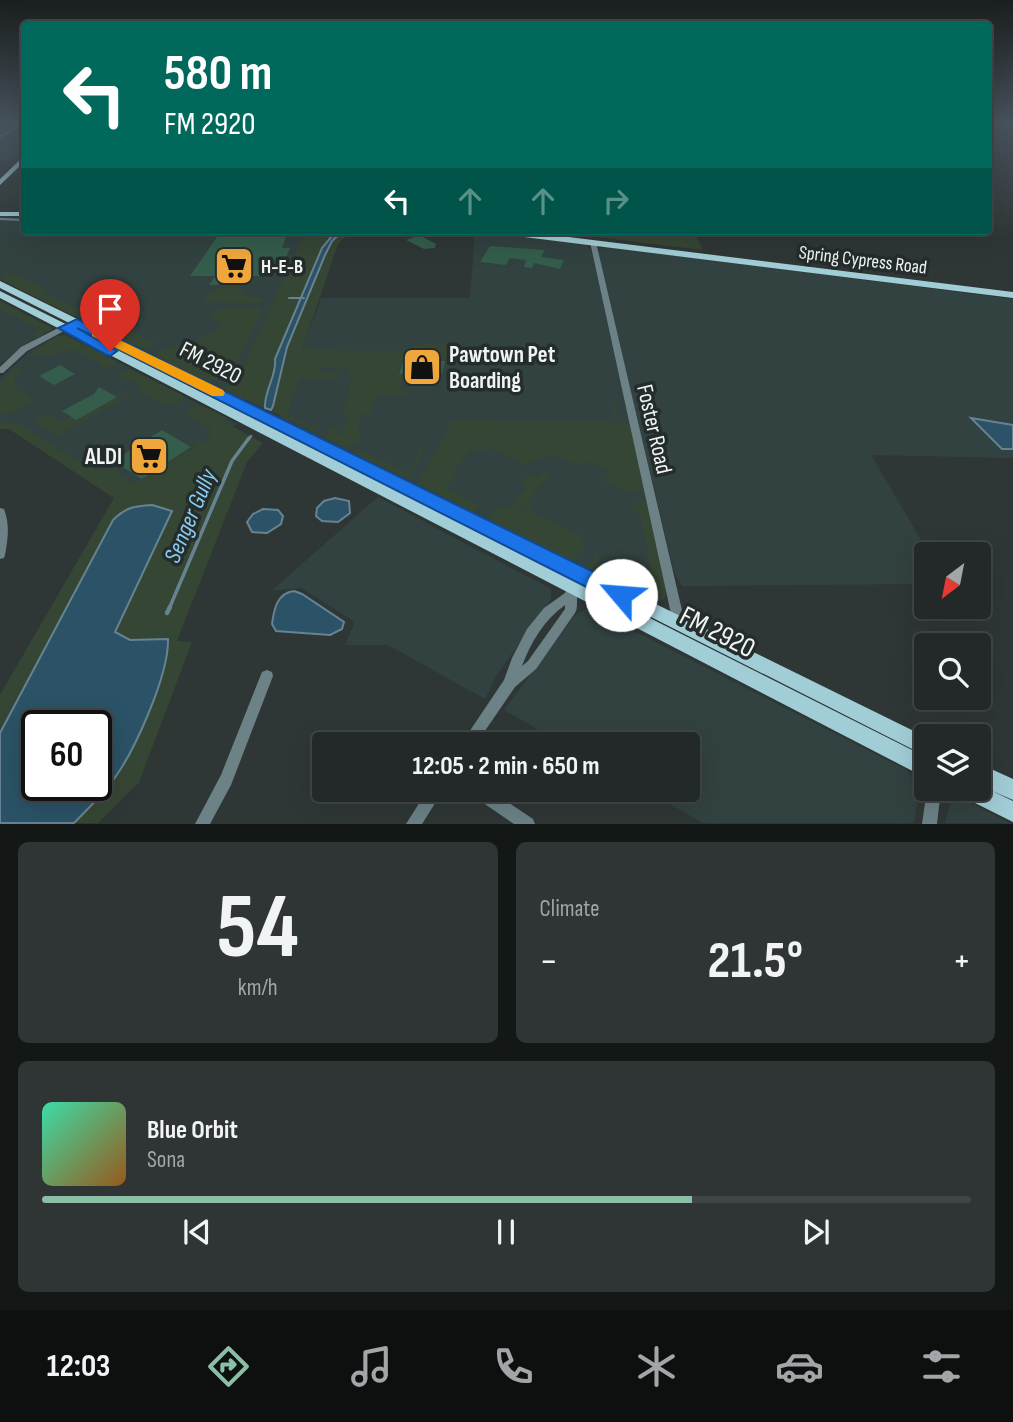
<!DOCTYPE html>
<html lang="en">
<head>
<meta charset="utf-8">
<style>
  body { margin:0; font-family:"Sofia Sans Condensed",sans-serif; background:#2f3534; color:#f1f3f6; height:100vh; display:flex; flex-direction:column; font-size:26px; white-space:nowrap }
  * { box-sizing:border-box; margin:0 }
  p { font-size:23px; color:#a3a6a8 }
  .icon { flex:none; width:38px; height:38px; fill:none; stroke:currentColor; stroke-width:2; stroke-linecap:round; stroke-linejoin:round }
  .map { position:relative; height:824px; overflow:hidden }
  .details { display:flex; flex-direction:column; gap:18px; padding:18px; background:#131716; flex:1 }
  .details>* { flex:none }
  .banner { position:absolute; left:21px; top:21px; width:971px; height:214px; border-radius:7px; box-shadow:0 7px 28px #0002,0 0 0 2px #404545; background:#00695c; color:#fff; overflow:hidden }
  .needle { width:46px; rotate:212deg }
  .tools { position:absolute; left:914px; top:542px; display:grid; gap:14px }
  .tools a { display:grid; place-items:center; width:77px; height:77px; border-radius:7px; background:#232928; box-shadow:0 7px 28px #0002,0 0 0 2px #404545; font-size:35px }
  .speed { position:absolute; left:21px; top:710px; display:flex; gap:14px; font-size:35px; font-weight:700; text-align:center }
  .speed>* { display:grid; place-content:center; width:91px; height:91px; border-radius:50%; background:#232928; box-shadow:0 7px 28px #0002,0 0 0 2px #404545; line-height:1 }
  .speed .limit { border:4px solid #111; border-radius:10px; background:#fff; color:#111 }
  .pin { position:absolute; display:grid; place-items:center; width:60px; height:60px; color:#fff; margin:-72px -30px; border-radius:50% 50% 50% 0; rotate:-45deg; box-shadow:0 0 7px #0007 }
  .pin .icon { rotate:45deg }
  .me { position:absolute; width:77px; margin:-38px; rotate:297deg; stroke-linejoin:round; filter:drop-shadow(0 0 5px #0008) }
  .turn { display:flex; align-items:center; gap:24px; height:147px; padding:0 28px; font-size:32px }
  .turn .icon { width:91px; height:91px; stroke-width:2.5 }
  .turn b { display:block; font-size:49px; line-height:60px }
  .lanes { display:flex; align-items:center; height:66px; padding:0 28px; background:#0003; justify-content:center; gap:35px; direction:ltr }
  .lanes .off { opacity:.35 }
  .big { font-size:52px; font-weight:700; line-height:1.1 }
  .details .widget { flex:1; display:flex; flex-direction:column; justify-content:center; gap:10px; min-width:0; padding:0 24px; border-radius:10px; background:#2f3534 }
  .details .dial { align-items:center; gap:0 }
  .dial b { font-size:91px; line-height:1 }
  .song { display:flex; align-items:center; gap:21px }
  .cover { width:84px; height:84px; border-radius:10px; background:linear-gradient(135deg,hsl(160 70% 55%),hsl(30 70% 35%)) }
  .played { height:7px; border-radius:4px; background:linear-gradient(90deg,#8abfa5 70%,#404545 70%) }
  .keys { display:flex; justify-content:space-around; direction:ltr }
  .heat { display:flex; justify-content:space-between; align-items:center; font-size:38px; direction:ltr }
  .details .tiles { flex:1; display:grid; gap:18px; grid-template-columns:1fr 1fr }
  .widget:last-child { grid-column:span 2 }
  .trip { position:absolute; left:312px; top:732px; width:388px; height:70px; border-radius:7px; background:#232928; box-shadow:0 7px 28px #0002,0 0 0 2px #404545; font-weight:700; line-height:70px; text-align:center }
  .tabs { display:flex; height:112px; justify-content:space-around; align-items:center; background:#0e1010; color:#a3a6a8 }
  .tabs .icon { width:49px; height:49px }
  .tabs .active { color:#8abfa5 }
  .tabs b { font-size:32px; color:#f1f3f6 }
  .map>svg:first-child { display:block }
</style>
</head>
<body>
<div class="map">
<svg width="1013" height="824" viewBox="0 0 1013 824">
  <rect width="100%" height="100%" fill="#2f3736"/>
  <path fill="#324241" d="M21,125h3v25l-15,11h-9v-23z
    M0,217h24v14h293l-74,168 -243,-120z
    M475,231l111,14 5,4 62,275 13,71 -2,4 -10,2 -376,-185 43,-118h149z
    M605,247l408,52v159l-142,-3 59,100h-4v29l-244,2 -8,-14 -76,-317 2,-6z
    M0,301l52,28 -29,17 -23,18z
    M66,335l171,89 -115,74 -113,-69h-9v-51l30,-27 27,-15z
    M378,497l173,92v10l-55,77 -11,23 -97,-54h-43l9,-20 -2,-5 -51,-32 -30,3z
    M589,608l318,162 12,20 -5,33h-211l-60,-34h45v-45h-125l-59,-34 72,-96z
    M956,800l13,2 41,21h-65l5,-19z"/>
  <path fill="#364634" fill-rule="evenodd" d="M306,231h46l-14,13 -36,106 99,1 20,-7h39v14l-60,3 -3,12 5,1 -1,16 11,5h-36l-5,19 -10,1 -3,11 2,14 -13,8 -23,-10 8,-12 7,1 -2,8 6,-2 5,-18h-6l10,-36 -3,-1v-8l-25,-3 -8,4 19,1 7,6 -43,1 -12,35 27,13v3l-4,2 -1,-4 -83,-37v-5l14,-13z
    M581,231h112l10,19 -122,-15z
    M11,273l37,16 -4,5 7,3 6,-2 -2,3 13,7 5,-2 -2,3 7,4 40,-13 3,2 -9,6 -38,11 -74,-37z
    M227,286h12l5,9 21,4 -7,4 -55,-1 6,-9z
    M150,295l13,1 -5,3v-3c-19,1 -31,10 -43,24l7,1 -4,4 36,17 7,-2c-20,18 -49,-6 -70,-16l2,-4z
    M0,301l52,27v1l-15,9 -7,-2 9,-7 -39,-19z
    M258,307l4,2c-9,18 -30,78 -55,72 -16,-3 -35,-17 -50,-25l1,-4 14,-6 20,-3 26,-14 2,-6 -10,-5 7,-9z
    M65,335l50,26v4l-16,4 3,-4 -28,-16 -28,7 -15,-2 3,-3 -5,3 28,-18 5,3 -1,-3z
    M15,368l7,1 -8,11 1,8 15,9 1,4 -21,13 -10,1v-31z
    M127,370l7,1 48,24 1,4c-14,14 -31,-2 -46,-9l4,-4 -19,-10 -6,2 3,-5z
    M127,394l7,4 -8,-1 -66,37 2,5 -29,-18 14,-7 15,7z
    M612,399l3,7 6,1 -6,1 3,14 12,3 14,65 -12,2 -29,-11 8,-10 -23,-10 -5,5 -19,-6 2,-1 -11,-5 -37,13 2,-5 -33,-15 -5,5 -9,-3 -21,23 5,4 -13,12 34,17 8,-3 -13,10 -56,-28 33,-58v-6l165,2z
    M203,406l24,12 -3,4 39,21 -16,19 -70,179 15,1 -53,140 -41,41h-98v-128l114,-197 -105,-69h-9v-7l21,3 61,39 25,7 4,-3 24,16 59,-37 -2,-2 6,-5 8,3 6,-13 -27,-16 6,-7zM37,726h59v60h-59z
    M357,448l52,25 12,-25 3,2 -14,26 -7,1 -50,-24z
    M543,472l7,3 -23,26 6,3 -3,5 14,7 -31,-14 14,-16 -6,-4 8,-8 8,4z
    M637,501l11,1 18,87 -2,10 -5,3 -71,-33 7,-14 6,2 -3,6 30,15 5,-7h19l-13,-60 -9,-1z
    M512,503l70,33 -2,3 7,4 -10,14 -7,3 -79,-39 1,-8 8,-8 7,4z"/>
  <path fill="#2b5266" stroke="#668391" stroke-width="2" fill-rule="evenodd" d="M336,231h7l-11,10 -7,14 -38,92 -14,59 -2,4 -6,-2c-1,-18 12,-32 10,-49l47,-111z
    M971,418l42,7v24h-11z
    M335,498l14,3 1,12 -12,9 -16,-1 -6,-5 1,-8 7,-7z
    M152,505l20,6 -57,121 15,8 38,-1c1,36 -35,117 -58,145 -11,14 -24,27 -36,39h-74v-90l113,-213c13,-13 22,-14 39,-15zM96,726v60h-59v-60z
    M263,509l15,1 5,6 -2,8 -14,9 -15,-1 -5,-10 6,-8z
    M294,591l8,3 42,28 -2,7 -12,6 -54,-4 -4,-7c2,-15 5,-31 22,-33z"/>
  <g fill="none" stroke-linecap="round" stroke-linejoin="round">
    <path stroke="#668391" stroke-width="2" d="M0,219l24,1
      M289,298h15"/>
    <path stroke="#668391" stroke-width="2.5" d="M248,440l3,-4"/>
    <path stroke="#668391" stroke-width="3.5" d="M169,609l63,-148 17,-23"/>
    <path stroke="#668391" stroke-width="4.5" d="M167,613l3,-6"/>
  </g>
  <path fill="#345d4b" d="M266,231h17l-2,3h6l-5,14h8l-4,9h-10l-10,19h-40l-8,9h-9l6,-9h-25l29,-42h45z
    M419,235l17,9 -1,4 -11,1 -18,-9z
    M490,246l55,4 -4,7 23,3 -4,9 -26,-6 -2,5 -8,-1 2,-7 -16,-2 -4,7 -26,-3z
    M403,361h42l-3,13h-43z
    M60,365l15,9 -21,11 -15,-9z
    M99,387l18,10 -41,23 -14,-9 32,-17z
    M162,430l29,17 -49,32 -29,-18z"/>
  <g fill="none" stroke-linecap="round" stroke-linejoin="round">
    <path fill="#6c8286" fill-rule="evenodd" d="M20,123h4v1l-24,14v-3z
      M593,240l3,2 89,381 -2,4 -4,1 -4,-1 -2,-4 -83,-381z
      M68,323h6l1,2 -48,26 -24,22h-3v-6l21,-20z
      M0,508l4,1c6,16 4,29 1,46l-1,3 -4,1z
      M573,583l4,2 2,3c-4,10 0,19 -4,25l-39,56 -21,18 -39,57h-15l43,-64 8,-22 15,-29 17,-21 21,-15 4,-8zM565,605v4l-37,52 -6,5c9,-24 22,-46 43,-61z
      M267,670l5,2 1,4 -42,109 -21,39h-15l26,-49 41,-103z
      M428,789h16l-22,35h-16z
      M468,789h20l45,30 2,5h-21l-44,-30z
      M927,789h14l-4,35h-15z"/>
    <path fill="#a1cdd6" fill-rule="evenodd" d="M24,156v6l-24,23v-6z
      M0,212h24v4h-24z
      M496,231h24l493,61v6l-513,-64z
      M0,281l926,456v19l-926,-468z
      M0,291l926,466v21l-926,-480z
      M978,763l35,16v21l-23,-10 23,11v21l-52,-26 -3,-7h20z"/>
  </g>
  <linearGradient id="sky" x2="0" y2="1"><stop stop-color="#1a1e1e"/><stop offset="0.52" stop-color="#47535d"/><stop offset="1" stop-color="#47535d" stop-opacity="0"/></linearGradient>
  <rect width="1013" height="238" fill="url(#sky)"/>
  <path fill="#1a73e8" stroke="#114b97" stroke-width="2" d="M77,319l551,270 4,6 -4,6 -7,2 -7,-2 -537,-273 40,23 -7,5 -5,-2 -47,-26z"/>
  <path fill="#f59e0b" d="M97,329l126,61 2,3 -2,3h-11l-120,-60v-6z"/>
  <defs>
    <g id="supermarket-square" transform="scale(2.0125)"><rect x="-9" y="-9" width="18" height="18" rx="4" fill="#efa73d" stroke="#252d2c"/><path d="M-6-5.5h2.5l.6 2H6L4.5 2H-2.5L-4.4-4H-6ZM-1.5 3.2a1.3 1.3 0 1 0 .1 0ZM3 3.2a1.3 1.3 0 1 0 .1 0Z" fill="#111"/></g>
    <g id="shop-square" transform="scale(2.0125)"><rect x="-9" y="-9" width="18" height="18" rx="4" fill="#efa73d" stroke="#252d2c"/><path d="M-5-2.5h2.3a2.7 3.5 0 0 1 5.4 0H5L5.5 6h-11ZM-1.5-2.5h3a1.5 2.3 0 0 0-3 0Z" fill="#111"/></g>
  </defs>
  <g fill-rule="evenodd">
    <use href="#supermarket-square" x="234" y="266"/>
    <use href="#shop-square" x="422" y="367"/>
    <use href="#supermarket-square" x="149" y="456"/>
  </g>
  <g text-anchor="middle" stroke-width="7" stroke-linejoin="round" paint-order="stroke">
    <g font-size="19" fill="#f0f5f4" stroke="#252d2c">
      <text transform="translate(863 259) rotate(7)" y="7">Spring Cypress Road</text>
    </g>
    <g font-size="19" font-weight="bold" fill="#f0f5f4" stroke="#252d2c" text-anchor="start">
      <text x="261" y="273">H-E-B</text>
    </g>
    <g font-size="23" font-weight="bold" fill="#f0f5f4" stroke="#252d2c" text-anchor="start">
      <text x="449" y="362">Pawtown Pet<tspan x="449" dy="26">Boarding</tspan></text>
      <text x="122" y="464" text-anchor="end">ALDI</text>
    </g>
    <g font-size="23" fill="#f0f5f4" stroke="#252d2c">
      <text transform="translate(211 362) rotate(27)" y="8">FM 2920</text>
      <text transform="translate(655 429) rotate(77)" y="8">Foster Road</text>
    </g>
    <g font-size="24" font-style="italic" fill="#8acdf2" stroke="#252d2c">
      <text transform="translate(190 516) rotate(-67)" y="8">Senger Gully</text>
    </g>
    <g font-size="28" fill="#f0f5f4" stroke="#252d2c">
      <text transform="translate(718 631) rotate(27)" y="10">FM 2920</text>
    </g>
  </g>
</svg>
<div class="tools">
<a><svg class="needle" viewBox="-14 -14 28 28"><path d="M0-13l5 13h-10z" fill="#e53935"/><path d="M0 13l5-13h-10z" fill="#a3a6a8"/></svg></a>
<a><svg class="icon" aria-label="search" viewBox="0 0 24 24"><circle cx="10" cy="10" r="6"/><path d="M15 15l6 6"/></svg></a>
<a><svg class="icon" aria-label="layers" viewBox="0 0 24 24"><path d="M12 4l9 5-9 5-9-5zM3 14l9 5 9-5"/></svg></a>
</div>
<div class="speed"><div class="limit">60</div></div>
<div class="pin" style="left:110px;top:351px;background:#d93025"><svg class="icon" aria-label="arrive" viewBox="0 0 24 24"><path d="M6 21V4h12l-3 4 3 4H6"/></svg></div>
<svg class="me" style="left:621px;top:595px" viewBox="-20 -20 40 40"><circle r="19" fill="#fff"/><path d="M0-13L10 11 0 6-10 11z" fill="#1a73e8"/></svg>
<div class="trip">12:05 · 2 min · 650 m</div>
<div class="banner">
<div class="turn"><svg class="icon" aria-label="left" viewBox="0 0 24 24"><path d="M17 20v-9H6M10 6l-5 5 5 5"/></svg><div><b>580 m</b>FM 2920</div></div>
<div class="lanes"><svg class="icon" aria-label="left" viewBox="0 0 24 24"><path d="M17 20v-9H6M10 6l-5 5 5 5"/></svg><svg class="icon off" aria-label="ahead" viewBox="0 0 24 24"><path d="M12 20V5M6 11l6-6 6 6"/></svg><svg class="icon off" aria-label="ahead" viewBox="0 0 24 24"><path d="M12 20V5M6 11l6-6 6 6"/></svg><svg class="icon off" aria-label="right" viewBox="0 0 24 24"><path d="M7 20v-9h11M14 6l5 5-5 5"/></svg></div>
</div>
</div>
<section class="details">
<div class="tiles">
<div class="widget dial"><b>54</b><p>km/h</p></div>
<div class="widget"><p>Climate</p>
<div class="heat"><a>−</a><b class="big">21.5°</b><a>+</a></div>
</div>
<div class="widget">
<div class="song"><i class="cover"></i><div><b>Blue Orbit</b><p>Sona</p></div></div>
<div class="played"></div>
<div class="keys"><svg class="icon" aria-label="previous" viewBox="0 0 24 24"><path d="M18 5L8 12l10 7zM5 5v14"/></svg><svg class="icon" aria-label="pause" viewBox="0 0 24 24"><path d="M8 5v14M16 5v14"/></svg><svg class="icon" aria-label="next" viewBox="0 0 24 24"><path d="M6 5l10 7-10 7zM19 5v14"/></svg></div>
</div>
</div>
</section>
<nav class="tabs">
<b>12:03</b>
<svg class="icon active" aria-label="directions" viewBox="0 0 24 24"><path d="M12 3l9 9-9 9-9-9zM9 14v-3h6M13 9l2 2-2 2"/></svg>
<svg class="icon" aria-label="music" viewBox="0 0 24 24"><path d="M9 18V5l10-2v13"/><circle cx="6" cy="18" r="3"/><circle cx="16" cy="16" r="3"/></svg>
<svg class="icon" aria-label="phone" viewBox="0 0 24 24"><path d="M5 4h4l2 5-3 2q2 4 5 5l2-3 5 2v4C11 20 4 13 5 4z"/></svg>
<svg class="icon" aria-label="climate" viewBox="0 0 24 24"><path d="M12 3v18M4 7l16 10M4 17L20 7"/></svg>
<svg class="icon" aria-label="car" viewBox="0 0 24 24"><path d="M5 17H2v-5l4-1 3-4h7l3 4 3 1v5h-3M9 17h6M6 11h13"/><circle cx="7" cy="17" r="2"/><circle cx="17" cy="17" r="2"/></svg>
<svg class="icon" aria-label="filters" viewBox="0 0 24 24"><path d="M4 7h16M4 17h16"/><circle cx="9" cy="7" r="2"/><circle cx="15" cy="17" r="2"/></svg>
</nav>
</body>
</html>
